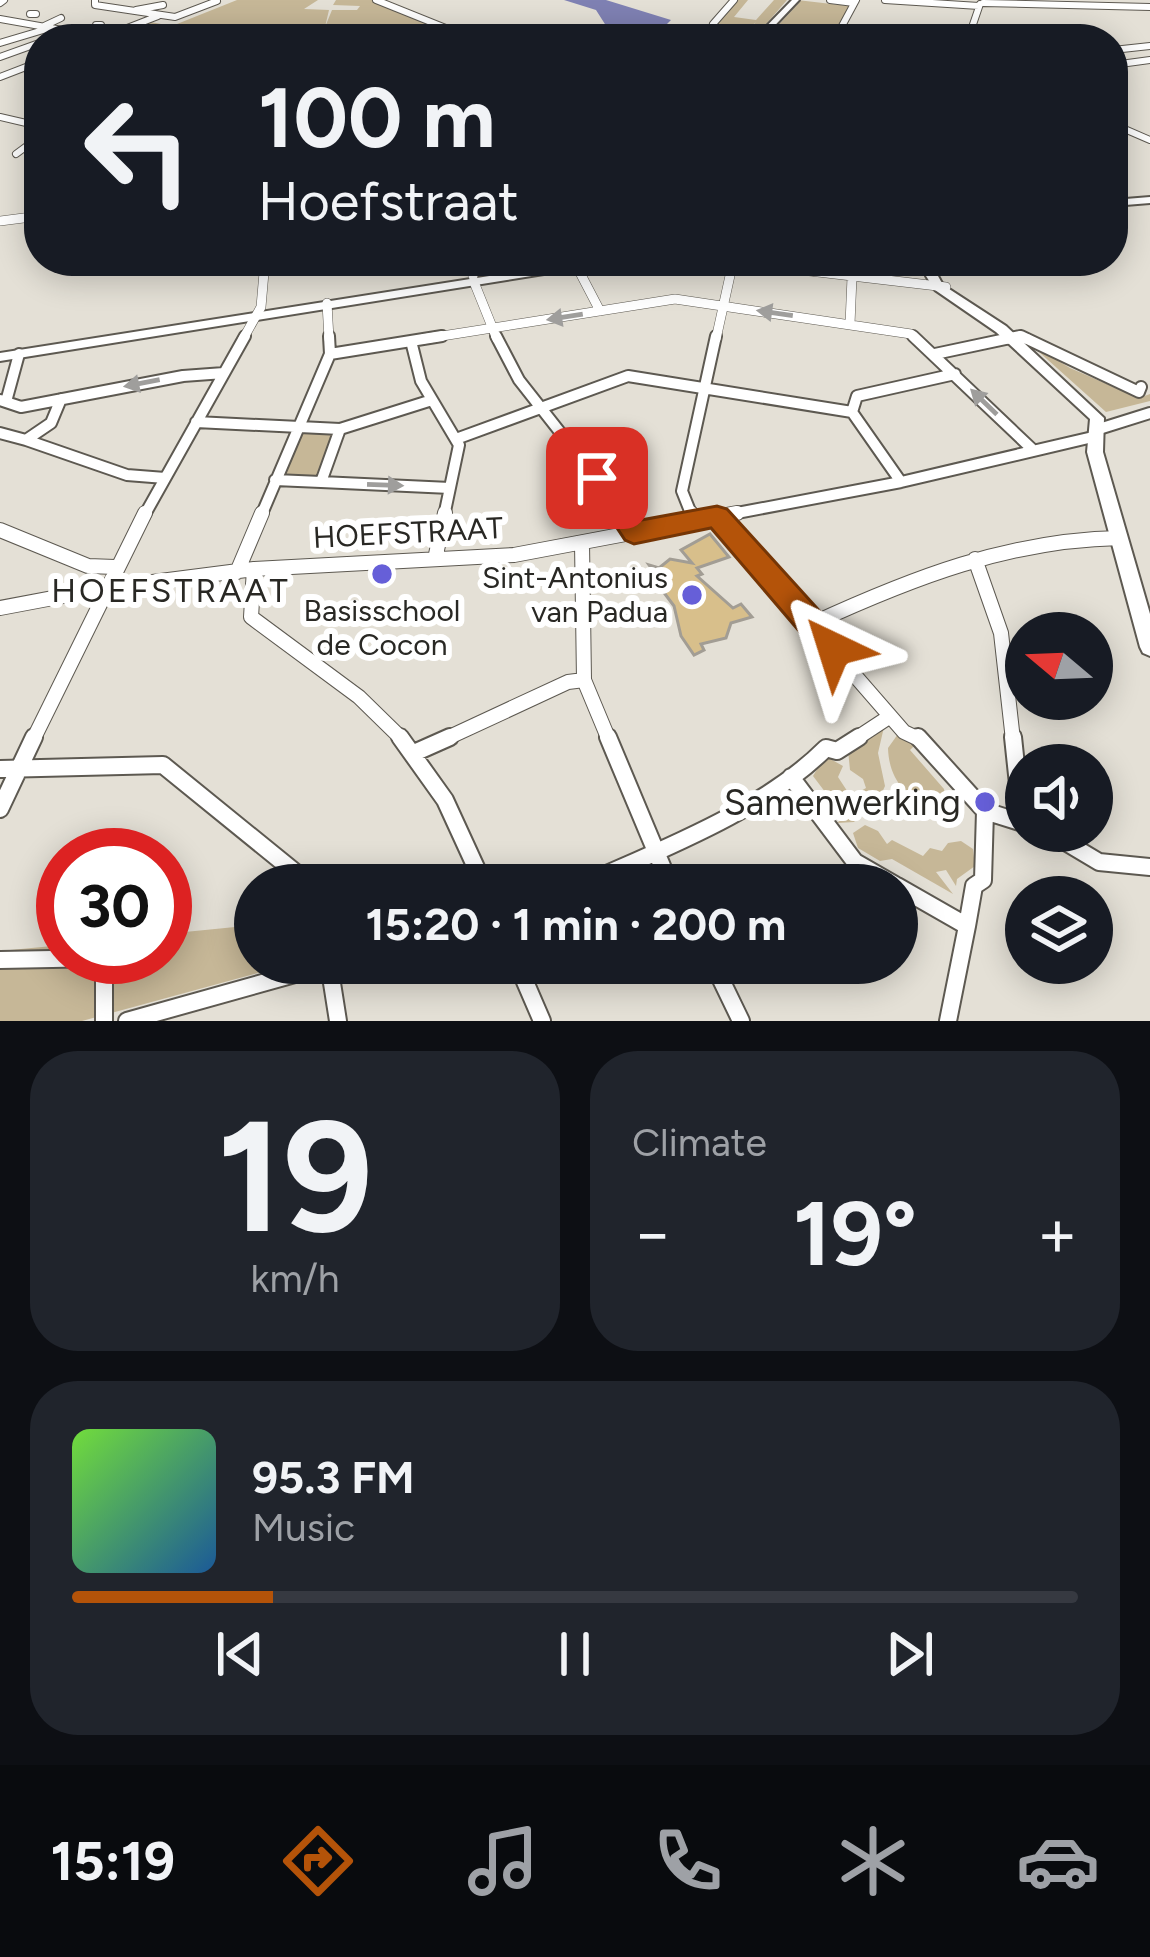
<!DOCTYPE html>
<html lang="en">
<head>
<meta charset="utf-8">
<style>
  body { margin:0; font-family:Figtree,sans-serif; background:#20242c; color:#f1f3f6; height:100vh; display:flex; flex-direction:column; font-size:45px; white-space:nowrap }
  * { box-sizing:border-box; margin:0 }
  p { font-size:39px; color:#9ea1a6 }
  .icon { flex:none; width:66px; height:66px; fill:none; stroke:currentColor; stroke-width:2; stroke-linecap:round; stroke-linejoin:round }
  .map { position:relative; height:1021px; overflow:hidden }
  .details { display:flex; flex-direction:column; gap:30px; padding:30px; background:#0d0f14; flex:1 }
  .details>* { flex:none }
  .banner { position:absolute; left:24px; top:24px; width:1104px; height:252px; border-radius:48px; box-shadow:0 6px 30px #0003; background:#171b24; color:#f1f3f6; overflow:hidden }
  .needle { width:78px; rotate:289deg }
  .controls { position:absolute; left:1005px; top:612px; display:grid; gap:24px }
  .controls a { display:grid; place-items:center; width:108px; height:108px; border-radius:50%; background:#171b24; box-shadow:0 6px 30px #0003; font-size:60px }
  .speed { position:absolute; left:36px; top:828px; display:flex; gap:24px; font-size:60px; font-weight:700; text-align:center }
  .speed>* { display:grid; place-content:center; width:156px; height:156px; border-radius:50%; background:#171b24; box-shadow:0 6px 30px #0003; line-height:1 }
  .speed .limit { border:18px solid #d22; background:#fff; color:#111 }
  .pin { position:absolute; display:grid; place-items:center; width:102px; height:102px; color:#fff; margin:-51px; border-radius:24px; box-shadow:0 6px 18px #0006 }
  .me { position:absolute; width:132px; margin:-66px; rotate:319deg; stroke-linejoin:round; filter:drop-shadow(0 0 9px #0008) }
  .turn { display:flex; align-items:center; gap:42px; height:252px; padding:0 36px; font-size:54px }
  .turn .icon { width:156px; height:156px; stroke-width:2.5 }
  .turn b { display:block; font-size:84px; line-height:102px }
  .big { font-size:90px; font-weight:700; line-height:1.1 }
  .details .card { flex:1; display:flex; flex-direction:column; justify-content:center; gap:18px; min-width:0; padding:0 42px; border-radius:48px; background:#20242c }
  .details .dial { align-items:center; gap:0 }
  .dial b { font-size:156px; line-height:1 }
  .song { display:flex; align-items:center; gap:36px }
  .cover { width:144px; height:144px; border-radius:18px; background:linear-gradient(135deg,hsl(100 70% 55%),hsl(210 70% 35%)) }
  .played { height:12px; border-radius:6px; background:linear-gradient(90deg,#b45309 20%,#363941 20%) }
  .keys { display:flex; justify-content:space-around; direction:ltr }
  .heat { display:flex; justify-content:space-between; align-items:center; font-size:66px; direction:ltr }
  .details .tiles { flex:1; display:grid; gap:30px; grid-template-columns:1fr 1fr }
  .card:last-child { grid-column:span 2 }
  .trip { position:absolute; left:234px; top:864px; width:684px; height:120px; border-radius:60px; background:#171b24; box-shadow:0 6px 30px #0003; font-weight:700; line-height:120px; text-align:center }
  .dock { display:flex; height:192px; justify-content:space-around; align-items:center; background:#090b0e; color:#9ea1a6 }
  .dock .icon { width:84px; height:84px }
  .dock .active { color:#b45309 }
  .dock b { font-size:54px; color:#f1f3f6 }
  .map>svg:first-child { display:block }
</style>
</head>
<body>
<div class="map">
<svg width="1150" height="1021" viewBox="0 0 1150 1021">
  <rect width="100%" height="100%" fill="#e4e0d6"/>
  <path fill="#c6b797" d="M237,0h81l-14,9 25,1 -4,17 7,-17h25l3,-4 -27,-1 3,-5h36l82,33c-14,4 -24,-9 -39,-4l8,3 -2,4 -10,3h-106l1,-9 -10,9h-14l19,-10c-22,-4 -51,-3 -71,7l15,3c-31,0 -69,-18 -98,-13 -18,3 -30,13 -48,13l46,-18 27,5z
    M737,0h11l-14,17 22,3 18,-20h13l-34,39h-13l16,-17 -20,17h-34z
    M797,0l52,6 -17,33h-55l4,-7 -16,7 36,-38 -42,38z
    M1029,343l41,25 69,30 11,-4v7l-44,11z
    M301,429l36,1 -19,50 -39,-2z
    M884,727l-6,26 7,33 -9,20h-8l-9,-6v-8l7,-4 -3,-9 -13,-9 -2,-20z
    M898,734l19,9 -7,7 34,39 1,8c-36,10 -56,-16 -57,-49z
    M825,756l18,10 -5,11 17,26 3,14 -4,5 -17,1 7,-6 -31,-41z
    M865,825l13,6 9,13 5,-4 31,16 7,-8 12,3 6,-8 13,-2 12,8 2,17 -18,13 -1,7 -10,-16 -10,2 17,22 -61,-35 -12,2 -22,-13 -5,-15z
    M255,925v38h25v4l-198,54h-82v-70l63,-6v12h102v-23z"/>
  <path fill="#7f81b3" d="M564,0h42l65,20 -19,19h-50l8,-7 -14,-22z"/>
  <path fill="#d8bf8b" stroke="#a29d94" stroke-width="3" d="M710,534l19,23 -32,11 5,6 -5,2 36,32 8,-4 11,13 -21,6 -5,15 -25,6 3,6 -10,5 -13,-19 -7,-30 -24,-32 4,-2 -5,-7 10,3 11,-9 22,4 -11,-13z"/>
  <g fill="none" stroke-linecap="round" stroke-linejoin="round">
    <g stroke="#5d5951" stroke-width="8">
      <path id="street-far4" d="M95,0v5l80,12 42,-16
        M376,0l97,39
        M830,0l24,3
        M885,0l94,6
        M0,3l4,-3
        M983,3l167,4
        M136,10l27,-5
        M30,14h6
        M0,19l102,18
        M713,24l21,-24
        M96,25h5
        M44,26l17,-8
        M99,39l59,-23
        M835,39l21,-39
        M968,39l12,-35
        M0,43l50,-15
        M1113,50l37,-4
        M0,57l39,-14
        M1113,65l37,-5
        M0,77l39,-15
        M0,117l39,9
        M1113,124l37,16
        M16,154l23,-17"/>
    </g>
    <g stroke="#5d5951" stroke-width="10">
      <path id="street-far3" d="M0,221l39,-5
        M469,261l4,15
        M576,265l24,46
        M265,266l38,-5
        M474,282l23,57
        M327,303l2,36
        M850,324l2,-47
        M243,339l18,-32 4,-46
        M423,339l252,-40 236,35 5,5
        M716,339l17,-77 213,25
        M1006,339h22"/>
    </g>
    <g stroke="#5d5951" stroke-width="14">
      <path id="street-far2" d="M496,336l23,44 107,136
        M913,336l119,113
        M1021,336l118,56 2,-5
        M411,341l10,40 38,64 -15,71
        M330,354l112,-18
        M935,354l85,-18
        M7,398l12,-44
        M0,400l21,7 162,-31 41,-3
        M852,412l49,70
        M196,422l144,7 -19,53 -46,-2
        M340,429l92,-29
        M1099,429l51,-16
        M0,433l26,7 25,-17 10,-24
        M456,439l172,-63 224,36 5,-16 98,-22
        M26,440l101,35 38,3
        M321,482l129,6
        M144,516l101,-180
        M261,516l69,-162 -1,-18
        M692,516l-10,-25 34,-155
        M721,516l180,-34 196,-46"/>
    </g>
    <g stroke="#5d5951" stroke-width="16">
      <path id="street-far1" d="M624,513l11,19
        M691,513l3,8
        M717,517l187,215 17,8
        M0,530l88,36 27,1
        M582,543l2,137 25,60
        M435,559l10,-46
        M975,559l26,74 12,107
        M254,569l-3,48 108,80 44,43
        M237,572l25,-59
        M0,608l106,-20 148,-19 260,-14 223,-42
        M812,624c100,-46 197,-84 308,-86
        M33,740l112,-227
        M443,740l125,-58 16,-2
        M854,740l35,-23"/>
    </g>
    <g stroke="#5d5951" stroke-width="20">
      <path id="street" d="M400,737l45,63 39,85
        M608,737l62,148
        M918,737l67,74 41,13
        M1013,737l9,85
        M414,753l36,-16
        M0,769l163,-4 133,108 -1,12
        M791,777l64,85 40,23
        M0,809l34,-72
        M1047,831l52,31 51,5
        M582,885c80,-36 181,-74 244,-137l11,3 22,-14
        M897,886l70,40 7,-40 9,-6 2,-69
        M0,960l104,-2v63
        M517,963l25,58
        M713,963l28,58
        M329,964l9,57
        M127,1021l207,-58
        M948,1021l19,-95"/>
    </g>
    <g stroke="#5d5951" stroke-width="4">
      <path id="secondary" d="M792,0h7l-37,39h-8z
        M1150,197v6l-37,3v-6z
        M585,261h28l-6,3 -607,97v-8z
        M927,261h12l-1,15 5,9 63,41 98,92 -1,34 47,162v42l-7,-3 -3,-6 -53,-195 3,-33 -94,-87 -61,-42 -9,-14z"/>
    </g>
    <use href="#street-far4" stroke="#fff" stroke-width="6"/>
    <use href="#street-far3" stroke="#fff" stroke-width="9"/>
    <use href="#street-far2" stroke="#fff" stroke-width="10"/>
    <use href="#street-far1" stroke="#fff" stroke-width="14"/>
    <use href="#street" stroke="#fff" stroke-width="16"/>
    <use href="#secondary" fill="#fff" fill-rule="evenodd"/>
  </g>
  <defs><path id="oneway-solid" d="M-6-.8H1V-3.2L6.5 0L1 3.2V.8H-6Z" transform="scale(3)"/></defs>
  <g fill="#9f9e9c">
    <use href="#oneway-solid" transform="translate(775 313) rotate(-172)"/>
    <use href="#oneway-solid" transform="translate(565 317) rotate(171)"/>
    <use href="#oneway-solid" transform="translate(142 383) rotate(169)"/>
    <use href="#oneway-solid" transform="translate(984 402) rotate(-136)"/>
    <use href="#oneway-solid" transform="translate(385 485) rotate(2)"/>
  </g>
  <path fill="#b45309" stroke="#753606" stroke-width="3" d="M597,468l9,3 35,49 76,-14 10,3 118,130 5,10 -5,10 -11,4 -11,-4 -112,-131 -77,16 -9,-4 -41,-62z"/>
  <g fill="#665fd8" stroke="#fff" stroke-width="4.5">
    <circle cx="382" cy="574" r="12"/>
    <circle cx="692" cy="595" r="12"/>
    <circle cx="985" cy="802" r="12"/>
  </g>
  <g text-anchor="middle" stroke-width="12" stroke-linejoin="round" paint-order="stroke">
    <g font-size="30" fill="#292824" stroke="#fff">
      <text transform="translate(408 533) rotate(-3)" y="10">HOEFSTRAAT</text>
    </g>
    <g font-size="30" fill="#292824" stroke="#fff" text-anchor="end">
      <text x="668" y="588">Sint-Antonius<tspan x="668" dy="34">van Padua</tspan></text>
      <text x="382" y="621" text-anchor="middle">Basisschool<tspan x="382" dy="34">de Cocon</tspan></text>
    </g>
    <g font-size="33" letter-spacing="3" fill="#292824" stroke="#fff">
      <text x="171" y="602">HOEFSTRAAT</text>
    </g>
    <g font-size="36" fill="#292824" stroke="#fff" text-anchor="end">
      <text x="961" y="815">Samenwerking</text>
    </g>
  </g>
</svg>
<div class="controls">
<a><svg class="needle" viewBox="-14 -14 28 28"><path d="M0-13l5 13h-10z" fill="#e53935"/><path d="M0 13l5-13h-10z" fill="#9ea1a6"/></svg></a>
<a><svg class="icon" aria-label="sound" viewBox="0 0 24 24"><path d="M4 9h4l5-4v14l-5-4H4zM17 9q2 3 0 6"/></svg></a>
<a><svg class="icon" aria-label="layers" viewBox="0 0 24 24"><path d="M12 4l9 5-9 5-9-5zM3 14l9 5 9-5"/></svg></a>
</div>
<div class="speed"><div class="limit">30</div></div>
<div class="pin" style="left:597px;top:478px;background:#d93025"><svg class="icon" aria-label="arrive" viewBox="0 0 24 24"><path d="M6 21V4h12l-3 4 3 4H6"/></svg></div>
<svg class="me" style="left:834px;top:649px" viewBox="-20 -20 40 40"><path d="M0-17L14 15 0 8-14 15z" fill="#b45309" stroke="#fff" stroke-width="4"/></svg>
<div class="trip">15:20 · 1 min · 200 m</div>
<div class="banner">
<div class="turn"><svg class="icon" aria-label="left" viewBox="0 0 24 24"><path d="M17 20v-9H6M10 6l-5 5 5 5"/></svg><div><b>100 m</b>Hoefstraat</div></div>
</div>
</div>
<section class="details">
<div class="tiles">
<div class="card dial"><b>19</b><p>km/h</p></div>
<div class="card"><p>Climate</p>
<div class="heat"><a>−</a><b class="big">19°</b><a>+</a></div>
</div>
<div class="card">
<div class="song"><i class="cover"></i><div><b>95.3 FM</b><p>Music</p></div></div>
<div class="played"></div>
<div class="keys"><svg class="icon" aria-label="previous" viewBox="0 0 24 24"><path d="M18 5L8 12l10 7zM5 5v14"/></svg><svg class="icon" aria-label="pause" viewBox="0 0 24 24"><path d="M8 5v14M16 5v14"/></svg><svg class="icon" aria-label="next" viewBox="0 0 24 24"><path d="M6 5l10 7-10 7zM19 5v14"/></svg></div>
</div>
</div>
</section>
<nav class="dock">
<b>15:19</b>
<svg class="icon active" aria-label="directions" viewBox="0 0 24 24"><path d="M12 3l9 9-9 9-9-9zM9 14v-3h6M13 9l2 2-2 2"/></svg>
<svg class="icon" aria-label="music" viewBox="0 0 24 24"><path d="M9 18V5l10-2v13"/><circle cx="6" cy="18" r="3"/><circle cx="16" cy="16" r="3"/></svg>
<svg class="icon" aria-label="phone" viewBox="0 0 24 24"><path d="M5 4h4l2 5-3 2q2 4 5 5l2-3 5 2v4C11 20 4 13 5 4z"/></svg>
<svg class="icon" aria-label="climate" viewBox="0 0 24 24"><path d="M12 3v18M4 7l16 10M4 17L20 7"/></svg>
<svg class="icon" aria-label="car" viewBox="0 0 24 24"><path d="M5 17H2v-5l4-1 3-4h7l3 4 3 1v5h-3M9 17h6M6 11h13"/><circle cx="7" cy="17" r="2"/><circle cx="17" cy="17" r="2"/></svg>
</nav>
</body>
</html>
